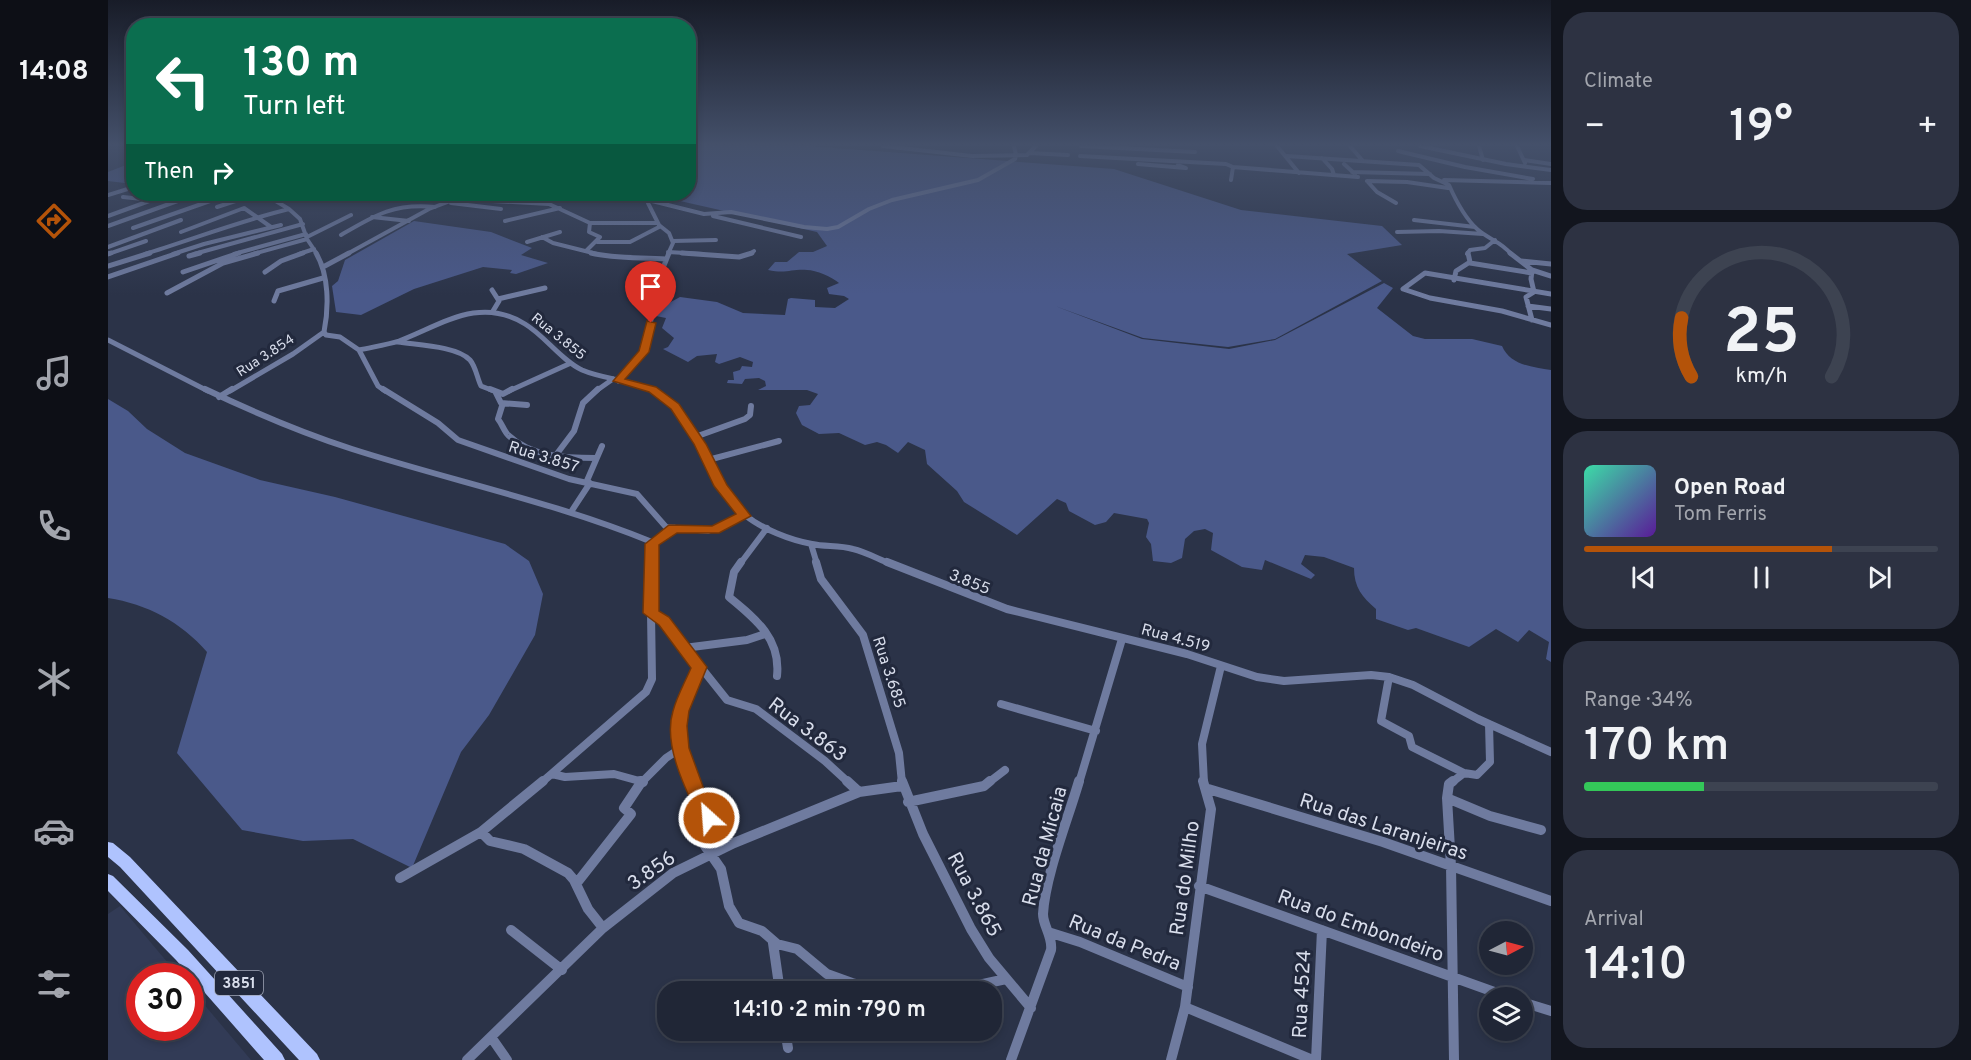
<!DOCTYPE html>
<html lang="en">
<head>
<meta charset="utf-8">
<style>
  body { margin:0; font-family:Overpass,sans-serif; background:#2d3242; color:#f1f3f6; height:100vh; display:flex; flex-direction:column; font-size:22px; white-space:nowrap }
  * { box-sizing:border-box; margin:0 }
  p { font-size:20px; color:#a2a5ad }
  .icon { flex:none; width:33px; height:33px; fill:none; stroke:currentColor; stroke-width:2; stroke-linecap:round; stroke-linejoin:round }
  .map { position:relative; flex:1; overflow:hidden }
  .panel { display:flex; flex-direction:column; gap:12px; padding:12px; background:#12151e; width:420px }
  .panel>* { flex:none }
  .guide { position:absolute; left:18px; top:18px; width:570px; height:183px; border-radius:24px; box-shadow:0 3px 9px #0003,0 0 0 2px #3d4351; background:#0b6e4f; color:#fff; overflow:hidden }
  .needle { width:39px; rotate:84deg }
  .controls { position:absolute; left:1371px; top:921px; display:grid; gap:12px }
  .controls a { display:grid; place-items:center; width:54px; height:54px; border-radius:50%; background:#202636; box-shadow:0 3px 9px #0003,0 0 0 2px #3d4351; font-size:30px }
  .speed { position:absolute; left:18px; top:963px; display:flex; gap:12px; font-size:30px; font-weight:700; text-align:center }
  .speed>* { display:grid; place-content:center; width:78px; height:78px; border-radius:50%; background:#202636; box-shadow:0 3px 9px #0003,0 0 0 2px #3d4351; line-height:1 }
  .speed .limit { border:9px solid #d22; background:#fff; color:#111 }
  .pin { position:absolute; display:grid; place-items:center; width:51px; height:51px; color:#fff; margin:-62px -26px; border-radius:50% 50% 50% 0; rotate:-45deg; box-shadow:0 0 6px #0007 }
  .pin .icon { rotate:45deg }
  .me { position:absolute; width:66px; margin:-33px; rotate:334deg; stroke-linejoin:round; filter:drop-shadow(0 0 4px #0008) }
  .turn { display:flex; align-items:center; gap:21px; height:126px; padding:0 18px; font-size:27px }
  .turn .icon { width:78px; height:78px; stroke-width:2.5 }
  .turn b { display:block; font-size:42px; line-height:51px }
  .then { display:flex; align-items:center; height:57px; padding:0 18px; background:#0003; gap:12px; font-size:22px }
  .big { font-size:45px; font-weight:600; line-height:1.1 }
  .panel .card { flex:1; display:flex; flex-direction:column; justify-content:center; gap:9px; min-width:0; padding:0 21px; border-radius:24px; background:#2d3242 }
  .panel .dial { align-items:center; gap:0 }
  .dial svg { height:156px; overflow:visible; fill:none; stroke:#3d4351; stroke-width:7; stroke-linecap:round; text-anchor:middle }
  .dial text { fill:#f1f3f6; stroke:none }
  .song { display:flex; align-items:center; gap:18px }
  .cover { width:72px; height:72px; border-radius:9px; background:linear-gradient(135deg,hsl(160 70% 55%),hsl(270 70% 35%)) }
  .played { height:6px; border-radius:3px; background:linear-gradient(90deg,#b45309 70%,#3d4351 70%) }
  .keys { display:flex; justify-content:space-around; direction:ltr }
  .heat { display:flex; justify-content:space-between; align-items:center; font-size:33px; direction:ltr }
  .charge { height:9px; border-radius:4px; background:linear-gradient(90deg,#34c759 34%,#3d4351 0) }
  .trip { position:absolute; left:549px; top:981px; width:345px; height:60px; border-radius:24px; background:#202636; box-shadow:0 3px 9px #0003,0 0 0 2px #3d4351; font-weight:600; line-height:60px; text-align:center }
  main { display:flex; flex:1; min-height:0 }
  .dock { display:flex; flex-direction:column; width:108px; justify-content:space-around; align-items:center; background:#0d0f16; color:#a2a5ad }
  .dock .icon { width:42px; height:42px }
  .dock .active { color:#b45309 }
  .dock b { font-size:27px; color:#f1f3f6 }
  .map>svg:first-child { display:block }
</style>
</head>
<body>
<main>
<nav class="dock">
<b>14:08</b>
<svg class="icon active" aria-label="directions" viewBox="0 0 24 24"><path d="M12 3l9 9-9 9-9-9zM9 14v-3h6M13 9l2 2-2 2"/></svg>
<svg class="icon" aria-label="music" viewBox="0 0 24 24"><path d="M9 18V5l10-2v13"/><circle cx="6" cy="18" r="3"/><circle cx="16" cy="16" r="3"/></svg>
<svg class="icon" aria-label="phone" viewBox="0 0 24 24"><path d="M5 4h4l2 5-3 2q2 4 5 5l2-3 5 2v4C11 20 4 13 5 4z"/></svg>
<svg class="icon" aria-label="climate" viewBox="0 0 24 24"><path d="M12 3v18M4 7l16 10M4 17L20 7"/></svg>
<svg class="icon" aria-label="car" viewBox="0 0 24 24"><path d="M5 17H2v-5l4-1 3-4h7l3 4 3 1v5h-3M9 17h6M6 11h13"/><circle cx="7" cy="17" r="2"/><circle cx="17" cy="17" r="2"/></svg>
<svg class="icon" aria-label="filters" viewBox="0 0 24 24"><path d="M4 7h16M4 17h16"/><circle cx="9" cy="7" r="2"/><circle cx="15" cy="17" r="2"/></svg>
</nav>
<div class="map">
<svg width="1443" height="1060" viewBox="0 0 1443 1060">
  <rect width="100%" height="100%" fill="#2b3348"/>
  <path fill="#323b56" d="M12,906l59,70h-39v52h50l1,-39 60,71h-143v-146z"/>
  <path fill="#4a598a" d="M581,146h119l306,23 127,41 141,16 20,19 -55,9 35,27 -107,58 -47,8 -85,-9 -88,-32 87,33 87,10 46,-9 109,-57 9,5 -16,20 36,28 12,3h47l30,7c8,19 30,21 49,24v292l-5,-3 3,-17 -20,-12 -11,12 -22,-13 -27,18 -53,-19 -8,2 -32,-11v-10c-14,-12 -22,-22 -22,-41l-30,-11 -19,-2 -4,9 14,11 -4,4 -46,-19 -3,10 -20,-3 -31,-17 2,-17 -8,-4 -11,2 -9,8 -3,19 -11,5 -18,-2 -2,-17 -5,-7 3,-14 -2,-4 -33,-6 -8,9 -11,3 -26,-14 -3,-8 -9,-4 -40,36 -53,-33 -7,-11 -30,-27 -2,-14 -17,-8 -10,11 -12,-8 -9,-3 -12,3 -26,-12 -20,1 -17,-9 -6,-12 3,-7 11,-1 8,-11 -11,-4h-49l8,-4 -1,-5 -6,-3 -14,1 -3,5 -15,-1 1,-3h6l-1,-8 7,-2 2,-4 10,1 1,-5 -13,-5 -21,7 -4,-2 2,-8 -20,2 -9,6 -25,-13 5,-2 6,-9 -12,-10 4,-10 -10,-2v-6l24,-13 37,5 26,11 42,2 3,-16 3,-1 24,2v7l20,1 14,-9 -5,-3 -15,-2 -2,-6 12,-5c-7,-6 -23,-13 -32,-13 -16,-1 -21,4 -39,0l7,-8h12l12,-10h14l14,-6 -10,-14 -168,-38h39z
    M18,165l7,1v18l-25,-3v-9z
    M306,221l77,11 41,16 -11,7 27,8 -32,11 -6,-1 2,-3 -29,-3 -69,22 -53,26 -25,-3 -4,-26 6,-5 7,-21z
    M0,399l20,12 19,18 38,24 75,27 75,17 170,47 24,17 14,33 -8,41 -46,80 -28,37 -49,116 -59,-29 -50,2 -61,-11 -65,-77 30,-101c-26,-30 -60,-48 -99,-54z"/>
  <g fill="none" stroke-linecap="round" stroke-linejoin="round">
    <path stroke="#6f7b9f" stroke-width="4" d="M775,146l89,10 55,-1 9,-9
      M906,146l2,9
      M973,146l114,6
      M1169,146l22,27
      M1242,146l12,14
      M1312,146l86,18 45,6
      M1371,146l4,14
      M1409,146l8,17
      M1290,151l67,16 68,12
      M922,153l38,2
      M972,156l146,8 7,3 -2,13
      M1179,156l132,9 15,13 15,7c7,16 15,32 28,44 11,10 25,13 34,25
      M1214,158l10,11 2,6
      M1416,160l27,4
      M1030,164l48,4 -8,-3
      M1236,164l11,10
      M1125,167l125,10
      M1244,172l78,2
      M1336,180l107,3
      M1259,181l40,1 41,6
      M1259,181l10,11 19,11
      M156,194l25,15 11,10 7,20 10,15
      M386,194l-2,7 57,3 41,19h68
      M516,194l80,20 27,-2 73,15 23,2 11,-2 31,-18 23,-9 86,-20 37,-21 1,-4
      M0,195l26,-8
      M542,200l-2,3 11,22 10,8 4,10 -5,11
      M343,203l50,6
      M109,207l40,-13
      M0,216l44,-16 -29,-3
      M605,216l88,21
      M264,217l37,4
      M1306,220l61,7
      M397,221l55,-13
      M0,226l89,-32
      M25,228l97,-34
      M73,232l63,-24 27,19
      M1289,232l42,-1 44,3
      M233,235c34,-20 53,-32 94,-28
      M199,237l44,-22
      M434,237l11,6 44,11
      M565,241l43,-1
      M419,242l33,-10
      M489,242h33l29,-15
      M0,247l73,-27
      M478,251l14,-14 -11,-5 1,-9
      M560,252l35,2
      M0,254l38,-13
      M37,254c48,-15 95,-33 144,-45
      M65,254l31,-10 77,-19
      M86,254l109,-30
      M126,254l72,-20
      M145,254l54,-15
      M191,254l15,-5
      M239,254l82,-45 40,-15
      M642,254l4,-3
      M1359,254l3,-4 15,-2 10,-8"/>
    <path stroke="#6f7b9f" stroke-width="5" d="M208,253c13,22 13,54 8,79l2,3 14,2 19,13c13,-3 28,-5 40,-9 44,-17 81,-45 126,-17 20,12 36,36 57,46 23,10 49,9 71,21
      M483,253c24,6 50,4 75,6
      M574,253l57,4 13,-4
      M1402,253l22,17 19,6
      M0,254l3,-1
      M81,256l11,-3
      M1413,261l30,3
      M1362,263l62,10
      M0,266l42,-13
      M215,267l26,-14
      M1424,270l-1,9 3,13 -8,5 6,23
      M75,272l56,-19
      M157,272l16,-11 22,-8
      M0,277l70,-24
      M1346,280l2,-9 14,-9 -2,-9
      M384,290l7,11 -6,10
      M59,293l56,-30 35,-10
      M1443,294l-126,-21 -22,16 27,9 72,13 49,14
      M390,299l47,-11
      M166,301l4,-10 45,-13
      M1420,306l23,3
      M0,340l100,51
      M290,342c19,3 59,4 72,18 6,7 7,18 11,26l13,5
      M251,350l19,36 7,5
      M510,381l26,-29 17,-79 8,-20
      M122,391l63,-37 31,-22
      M401,391l62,-28
      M488,391l17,-12"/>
    <path stroke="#6f7b9f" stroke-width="6" d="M97,389c48,23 97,44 147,60 100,32 202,53 300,93v22
      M275,389l55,34 20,17 111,39 68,15 29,33 42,4 36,-16
      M382,389l13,5 9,-5
      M542,389c55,30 53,94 95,126 17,14 45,25 67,29 13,3 27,1 41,5 13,3 25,10 38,15
      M388,393l5,10 26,2
      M111,397l13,-8
      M395,403l-5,16c4,5 6,12 10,16 23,22 58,23 88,23
      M587,437l50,-18 5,-4 1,-9
      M448,455l18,-24 9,-28 15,-14
      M600,460l71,-19
      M478,483l16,-37
      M463,512l19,-29
      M544,544l22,-16
      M703,544l6,20
      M632,564l27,-36"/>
    <path stroke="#6f7b9f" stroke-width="8" d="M544,562l-1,51 13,8 63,79 29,9 69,52 24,22
      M633,562l-7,10 -5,25c27,22 52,42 48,79
      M708,562l5,17 42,56 36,118 3,30
      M779,562l120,47 180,45 70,23 27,4 87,-6 18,2 24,8 65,34 73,33
      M576,648l63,-8 18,-6
      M1281,677l-8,44 28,15 3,11 52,26
      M893,704l95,27
      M444,774l13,3 49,-3 29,8
      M433,783l105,-91 6,-13 -1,-66
      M533,783l25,-25 15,-10
      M585,783c-19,-56 -16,-62 6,-116
      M880,783l17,-13
      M971,783l43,-144
      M1096,783l-2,-39 19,-78
      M1343,783l13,-10 13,2 13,-13 -1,-38"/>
    <path stroke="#6f7b9f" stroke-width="10" d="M532,781l3,1
      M584,781l5,15 12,16 -6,26 2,8 16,23 8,37 10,17 23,8 15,13 20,5 30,25 25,9 21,5 46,3 46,-3 41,-9
      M739,781l12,11
      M794,781l21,53 48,95 18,29 42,50
      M1097,788l178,54 168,59
      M1339,798l2,-14 4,-3
      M800,802l76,-16 6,-5
      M373,832l9,9 34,8 44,24 6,7 14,29 15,19
      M292,878l81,-46 62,-51
      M468,884l55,-70 -7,-6 18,-27
      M1091,886l312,112
      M403,930l51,40
      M940,932l32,10 108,45
      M665,943l7,49
      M1414,1002l29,9
      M1077,1007l128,53
      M677,1030l3,18
      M383,1037l16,23
      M359,1060l136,-132 70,-55 61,-30 125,-51 43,-6
      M903,1060l40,-110c2,-13 -8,-24 -8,-36 2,-38 25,-95 36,-133
      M1063,1060l14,-53 26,-198 -8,-28
      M1208,1060l6,-130
      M1346,1060l-3,-194 -4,-68 43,18 51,14"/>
    <path fill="#afc3fe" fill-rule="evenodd" d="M0,842l5,1 17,14 187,197 3,6h-21l-179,-193 -12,-10z
      M0,874l5,2 75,74 94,104 3,6h-21l-88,-100 -68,-69z"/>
  </g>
  <linearGradient id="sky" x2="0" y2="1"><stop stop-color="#181c28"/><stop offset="0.49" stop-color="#44506a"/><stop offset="1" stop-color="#44506a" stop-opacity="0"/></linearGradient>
  <rect width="1443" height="295" fill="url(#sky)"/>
  <path fill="#b45309" stroke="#753606" stroke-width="1.5" d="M539,321l9,2 -7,29 -24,27 31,8 23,17 27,40 21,41 24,31 -32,17h-42l-18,12v66l10,6 38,50 -18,44 -2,15 2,22 16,44 13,20 -2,12 -7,2 -7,-2c-14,-30 -40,-78 -29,-113 4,-15 12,-29 18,-43l-32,-43 -16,-12 2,-69 24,-19 43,1 24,-12 -22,-28 -20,-42 -23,-35 -22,-17 -36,-11 26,-30z"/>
  <g text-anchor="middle" stroke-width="6" stroke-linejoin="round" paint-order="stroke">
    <g font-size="14" fill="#d8ddeb" stroke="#22293d">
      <text transform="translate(451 336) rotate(39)" y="5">Rua 3.855</text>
      <text transform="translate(157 355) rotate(-33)" y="5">Rua 3.854</text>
    </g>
    <rect fill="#22293d" stroke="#a1a7b7" stroke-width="1.5" x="107" y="971" width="48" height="24" rx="4.5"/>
    <g font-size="15" font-weight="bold" fill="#d8ddeb">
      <text x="131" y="988">3851</text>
    </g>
    <g font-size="16" fill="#d8ddeb" stroke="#22293d">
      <text transform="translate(436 456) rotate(17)" y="6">Rua 3.857</text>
      <text transform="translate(862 581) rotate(22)" y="6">3.855</text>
      <text transform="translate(1068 637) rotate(15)" y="6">Rua 4.519</text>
      <text transform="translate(782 672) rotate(72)" y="6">Rua 3.685</text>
    </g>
    <g font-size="20" fill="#d8ddeb" stroke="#22293d">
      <text transform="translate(700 729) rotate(37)" y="7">Rua 3.863</text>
      <text transform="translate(1276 826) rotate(18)" y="7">Rua das Laranjeiras</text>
      <text transform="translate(936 846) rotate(-75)" y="7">Rua da Micaia</text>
      <text transform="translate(543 870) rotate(-35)" y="7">3.856</text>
      <text transform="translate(1076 878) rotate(-82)" y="7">Rua do Milho</text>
      <text transform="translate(867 894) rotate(62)" y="7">Rua 3.865</text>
      <text transform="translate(1253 925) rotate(20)" y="7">Rua do Embondeiro</text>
      <text transform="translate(1017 942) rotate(22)" y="7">Rua da Pedra</text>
      <text transform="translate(1193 994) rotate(-87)" y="7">Rua 4524</text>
    </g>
  </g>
</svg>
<div class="controls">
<a><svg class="needle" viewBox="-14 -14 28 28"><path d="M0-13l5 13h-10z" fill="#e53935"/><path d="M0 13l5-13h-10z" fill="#a2a5ad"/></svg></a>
<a><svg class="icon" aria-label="layers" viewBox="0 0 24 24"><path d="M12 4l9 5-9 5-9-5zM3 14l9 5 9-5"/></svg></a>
</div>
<div class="speed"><div class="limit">30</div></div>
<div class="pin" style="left:543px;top:323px;background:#d93025"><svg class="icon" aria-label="arrive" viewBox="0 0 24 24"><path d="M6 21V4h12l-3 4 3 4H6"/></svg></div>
<svg class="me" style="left:601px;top:818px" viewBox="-20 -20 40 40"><circle r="17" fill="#b45309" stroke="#fff" stroke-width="3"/><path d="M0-11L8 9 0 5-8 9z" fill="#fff"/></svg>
<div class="trip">14:10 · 2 min · 790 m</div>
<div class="guide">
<div class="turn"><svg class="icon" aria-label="left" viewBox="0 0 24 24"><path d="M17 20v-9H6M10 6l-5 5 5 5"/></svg><div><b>130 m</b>Turn left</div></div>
<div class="then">Then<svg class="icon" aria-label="right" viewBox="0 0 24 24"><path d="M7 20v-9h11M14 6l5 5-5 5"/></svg></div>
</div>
</div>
<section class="panel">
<div class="card"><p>Climate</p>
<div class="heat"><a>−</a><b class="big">19°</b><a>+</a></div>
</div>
<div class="card dial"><svg viewBox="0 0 100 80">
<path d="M14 69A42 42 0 1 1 86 69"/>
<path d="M14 69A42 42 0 0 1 9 39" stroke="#b45309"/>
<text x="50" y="56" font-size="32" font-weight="700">25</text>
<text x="50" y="72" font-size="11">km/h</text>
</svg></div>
<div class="card">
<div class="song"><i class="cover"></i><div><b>Open Road</b><p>Tom Ferris</p></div></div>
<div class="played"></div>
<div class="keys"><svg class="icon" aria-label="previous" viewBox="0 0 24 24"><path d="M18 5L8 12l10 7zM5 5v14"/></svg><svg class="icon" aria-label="pause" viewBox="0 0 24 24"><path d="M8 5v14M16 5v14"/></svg><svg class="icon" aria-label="next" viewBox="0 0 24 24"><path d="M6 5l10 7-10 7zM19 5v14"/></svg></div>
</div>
<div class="card"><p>Range · 34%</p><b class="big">170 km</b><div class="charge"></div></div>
<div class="card"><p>Arrival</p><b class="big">14:10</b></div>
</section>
</main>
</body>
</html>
